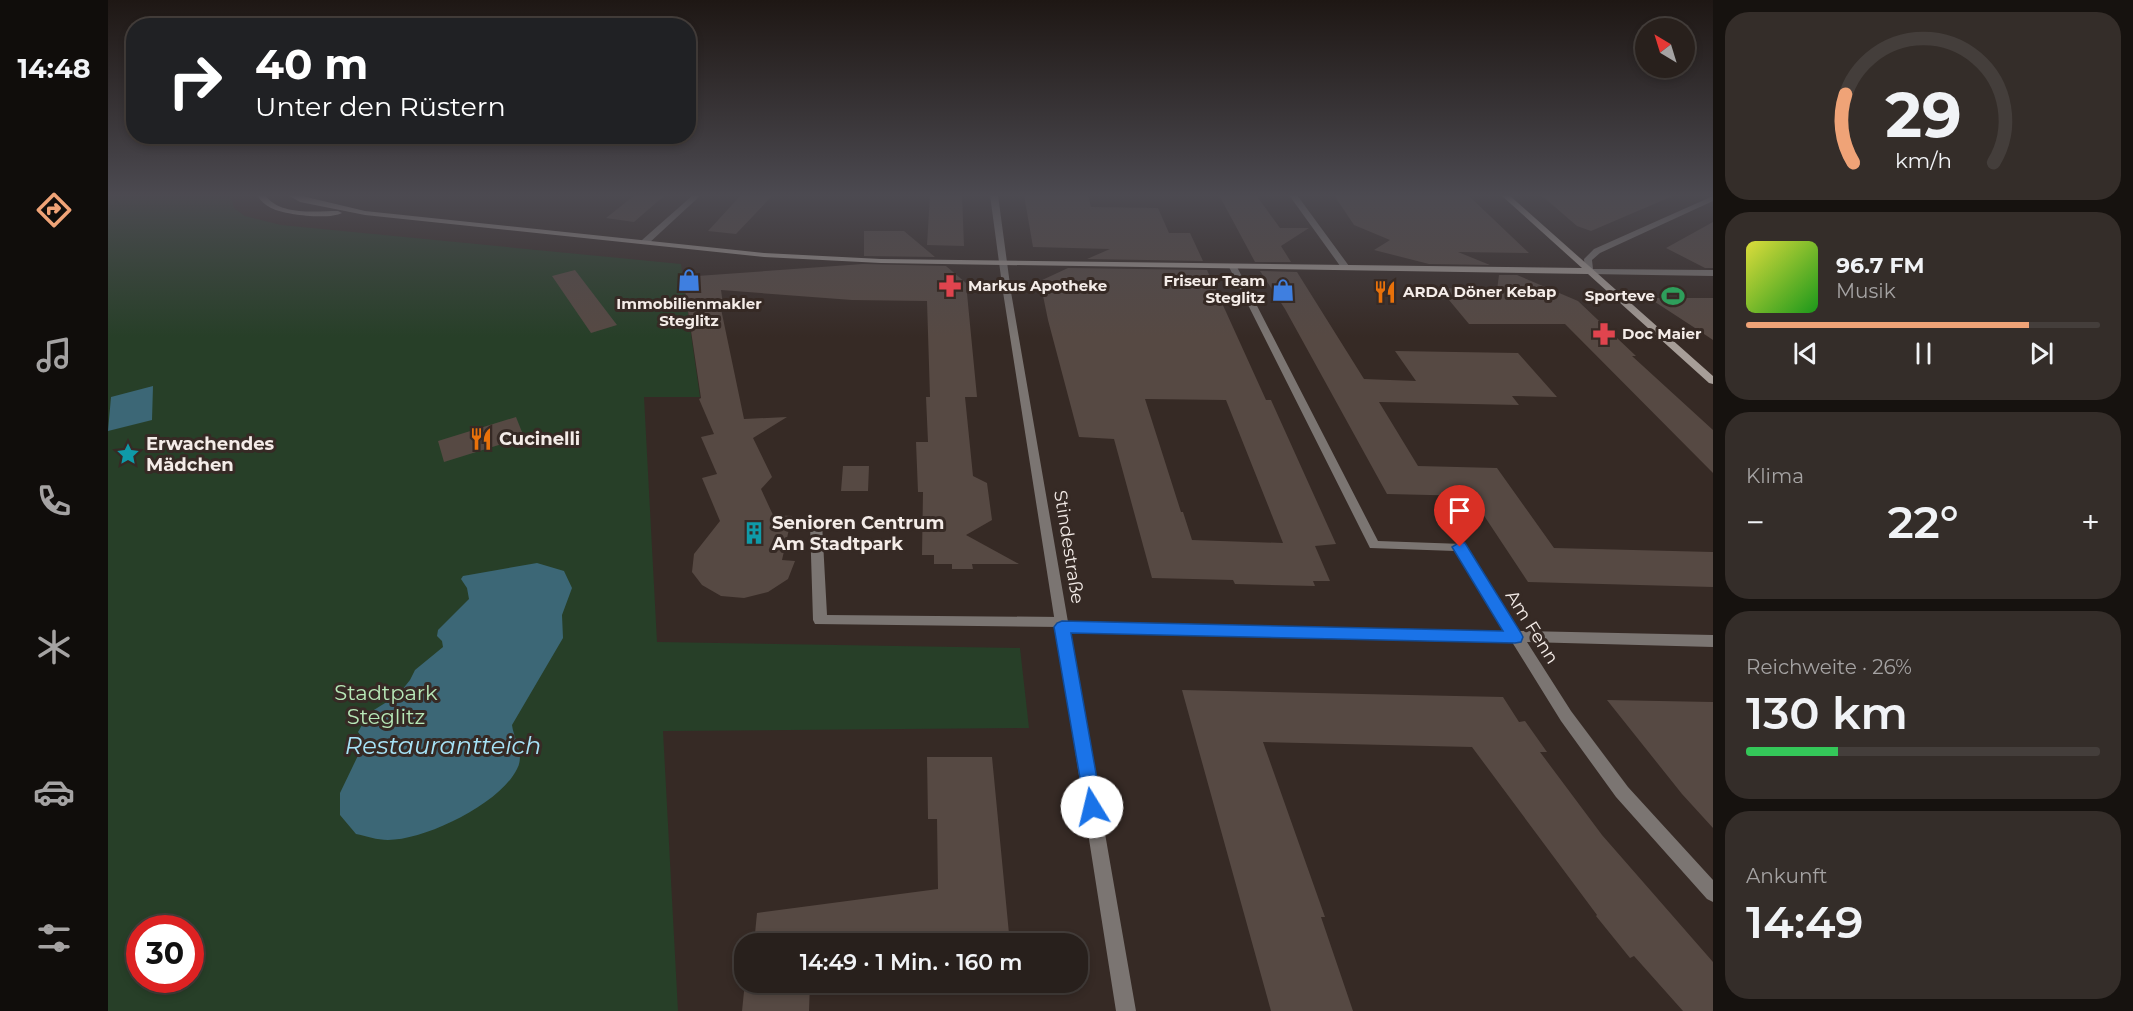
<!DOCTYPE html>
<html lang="de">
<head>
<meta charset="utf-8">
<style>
  body { margin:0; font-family:Montserrat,sans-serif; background:#342d29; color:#f1f3f6; height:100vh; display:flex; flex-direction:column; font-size:22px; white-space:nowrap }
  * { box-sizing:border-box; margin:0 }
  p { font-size:20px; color:#a5a3a3 }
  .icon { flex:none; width:33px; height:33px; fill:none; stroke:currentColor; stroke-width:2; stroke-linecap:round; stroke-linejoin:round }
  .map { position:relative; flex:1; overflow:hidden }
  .sheet { display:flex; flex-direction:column; gap:12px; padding:12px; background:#16120f; width:420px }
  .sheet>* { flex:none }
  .hud { position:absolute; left:18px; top:18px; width:570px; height:126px; border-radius:24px; box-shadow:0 3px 9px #0003,0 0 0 2px #443e3b; background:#202124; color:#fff; overflow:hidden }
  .needle { width:39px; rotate:322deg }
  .buttons { position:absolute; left:1527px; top:18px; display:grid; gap:12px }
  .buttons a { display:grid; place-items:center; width:60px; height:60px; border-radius:50%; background:#28201c; box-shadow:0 3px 9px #0003,0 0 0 2px #443e3b; font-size:30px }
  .speed { position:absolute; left:18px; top:915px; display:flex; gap:12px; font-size:30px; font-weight:700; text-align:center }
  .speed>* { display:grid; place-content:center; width:78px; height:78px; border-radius:50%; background:#28201c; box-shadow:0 3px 9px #0003,0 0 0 2px #443e3b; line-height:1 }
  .speed .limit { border:9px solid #d22; background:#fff; color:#111 }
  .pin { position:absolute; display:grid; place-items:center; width:51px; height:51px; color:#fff; margin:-62px -26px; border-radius:50% 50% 50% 0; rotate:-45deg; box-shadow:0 0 6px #0007 }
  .pin .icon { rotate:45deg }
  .me { position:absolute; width:66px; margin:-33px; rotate:351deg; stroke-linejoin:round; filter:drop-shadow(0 0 4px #0008) }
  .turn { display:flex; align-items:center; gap:21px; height:126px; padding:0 30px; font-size:27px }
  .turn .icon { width:78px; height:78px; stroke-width:2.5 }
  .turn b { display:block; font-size:42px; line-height:51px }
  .big { font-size:45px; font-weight:600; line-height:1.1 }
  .sheet .tile { flex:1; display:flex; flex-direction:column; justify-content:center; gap:9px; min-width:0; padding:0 21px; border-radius:24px; background:#342d29 }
  .sheet .dial { align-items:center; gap:0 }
  .dial svg { height:156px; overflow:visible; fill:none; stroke:#443e3b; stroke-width:7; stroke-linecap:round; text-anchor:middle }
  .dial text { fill:#f1f3f6; stroke:none }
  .song { display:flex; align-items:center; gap:18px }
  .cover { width:72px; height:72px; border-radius:9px; background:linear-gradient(135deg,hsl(60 70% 55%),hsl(120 70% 35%)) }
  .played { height:6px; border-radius:3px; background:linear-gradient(90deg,#efa377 80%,#443e3b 80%) }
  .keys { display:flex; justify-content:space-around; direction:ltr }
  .heat { display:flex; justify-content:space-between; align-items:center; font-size:33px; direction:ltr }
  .charge { height:9px; border-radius:4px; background:linear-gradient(90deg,#34c759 26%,#443e3b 0) }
  .trip { position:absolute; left:626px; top:933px; width:354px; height:60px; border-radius:24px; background:#28201c; box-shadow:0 3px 9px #0003,0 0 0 2px #443e3b; font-weight:600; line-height:60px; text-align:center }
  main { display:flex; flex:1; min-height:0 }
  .menu { display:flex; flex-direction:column; width:108px; justify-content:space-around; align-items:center; background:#100d0b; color:#a5a3a3 }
  .menu .icon { width:42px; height:42px }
  .menu .current { color:#efa377 }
  .menu b { font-size:27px; color:#f1f3f6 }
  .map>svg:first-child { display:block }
</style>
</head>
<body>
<main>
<nav class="menu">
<b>14:48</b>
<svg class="icon current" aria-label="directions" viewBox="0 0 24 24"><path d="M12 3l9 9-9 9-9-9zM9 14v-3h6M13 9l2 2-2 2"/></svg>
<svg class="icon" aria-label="music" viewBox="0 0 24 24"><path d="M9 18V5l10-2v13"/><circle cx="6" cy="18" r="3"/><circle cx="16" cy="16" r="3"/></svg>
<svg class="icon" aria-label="phone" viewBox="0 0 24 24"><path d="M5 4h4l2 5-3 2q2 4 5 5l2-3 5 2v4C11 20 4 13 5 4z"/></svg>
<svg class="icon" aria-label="climate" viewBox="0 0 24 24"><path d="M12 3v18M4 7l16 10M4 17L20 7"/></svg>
<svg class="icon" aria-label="car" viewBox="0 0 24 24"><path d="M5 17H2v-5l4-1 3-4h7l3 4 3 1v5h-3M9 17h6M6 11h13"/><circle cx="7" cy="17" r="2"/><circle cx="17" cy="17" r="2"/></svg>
<svg class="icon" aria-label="filters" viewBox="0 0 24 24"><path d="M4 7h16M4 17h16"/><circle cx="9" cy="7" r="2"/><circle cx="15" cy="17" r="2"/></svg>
</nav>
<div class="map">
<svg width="1605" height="1011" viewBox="0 0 1605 1011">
  <rect width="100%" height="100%" fill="#362a25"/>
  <path fill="#273f28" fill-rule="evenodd" d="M0,195h110l13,2 3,11 11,8 36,9 400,39 19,133h-56l13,245 363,6 9,80 -366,3 15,280h-570zM32,928h50v52h-50z"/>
  <path fill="#3c6776" d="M45,386l-1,34 -44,11 3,-34z
    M429,563l27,8 8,17 -10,27 1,23 -51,87c2,15 13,30 5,44 -17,35 -92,71 -129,71 -11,0 -22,-4 -32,-6l-16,-19v-22l25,-52 -7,-9 11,-19 29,-18 12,-15 5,-10 28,-23 -1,-6 -5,-5 1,-6 31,-31 -2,-11 -6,-9 2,-3z"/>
  <path fill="#564943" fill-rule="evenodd" d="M527,195h30l-31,27 -28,-4z
    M633,195h32l-37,39 -28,-3z
    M822,195h32l2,51 -37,-1z
    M916,195h64l3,12 67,1 11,25h21l13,28 -116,-2 23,-10 -77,-2z
    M1111,195h37l24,33h29l-28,18 10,16h-36z
    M1226,195h134l61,58 -71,-1 32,13 -61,-1 -55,-14 16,-10 -36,-15z
    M1433,195h134l-84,36 -14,-5z
    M1605,222v46h-8l-39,-20z
    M756,231h40l31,26 -71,-1z
    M755,264l83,2 20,17 11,114h-12l8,79 14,7 5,37 -26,15 53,29h-47l1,5h-21v-5h-18v-9h-12l1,-63h-5l-2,-50h12l-2,-45h4l-3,-96 -75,-1 -131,-10 2,14h-3l24,115 43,-2 -34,21 19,39 -11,12 12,26 19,1 -10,44 13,1 -7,18 -20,13 -24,6 -23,-2 -19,-11 -10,-13 2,-18 26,-33 -18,-43 15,-4 -16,-37 13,-3 -15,-35 2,-1 -18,-121z
    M960,268l139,2 59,130h5l65,144 -21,2 15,35h-17l2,5 -80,-2 -2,-4 -81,-2 -38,-139 -35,-2 -31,-117 -8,-39zM1037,399l81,1 57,143 -91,-3 -9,-28h-2z
    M467,270l42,55 -26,8 -39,-57z
    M1152,271l37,1 67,107 52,2 -21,-30 123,2 39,44 -45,-1 7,9 -140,-3 39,64 79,2 57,80 159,4v35l-185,-5 -57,-86 -84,-2 -102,-185z
    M1391,275h18l61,26 58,55h-4l81,74v43l-148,-149h-96l-30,-36 58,2z
    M1541,298h64v42l-18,-12z
    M408,417l8,20 -80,25 -6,-21z
    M735,466h26l-1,25h-27z
    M1074,690l321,7 16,25 6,-1 22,31h-7l62,83 111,127v49h-30l-49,-55 -4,2 -34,-42 1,-1 -125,-168 -209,-5 62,175h-4l32,94h-82z
    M1499,700l106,2v126l-31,-34z
    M819,757h65l18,187h-256l3,-31 181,-24 -1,-70h-9z
    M637,982h65l-1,29h-67z"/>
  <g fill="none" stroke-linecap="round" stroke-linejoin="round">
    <path fill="#7b7572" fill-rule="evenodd" d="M1181,195h8l52,71v4h-6z
      M708,519l6,4 5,92 234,2 5,1 2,4 -2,4 -5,1 -246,-3 -2,-4 -3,-97z"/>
    <path fill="#7b7572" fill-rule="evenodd" d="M585,195h8l-53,49h-6v-4z
      M882,195h8l13,97 57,330 437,9 -50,-80 -85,-3 -141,-281 7,-2 142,276 85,3 57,87 193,4v12l-186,-5 44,69 57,76 85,93v22l-6,-3 -91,-102 -55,-76 -49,-79 -442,-9 66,378h-20l-113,-719z
      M1605,196v5l-113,52 -8,7 1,9 120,1v6l-124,-2 -4,-3 -1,-12 10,-10z"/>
    <path fill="#a79e98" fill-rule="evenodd" d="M149,195h8c15,21 50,16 73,16l4,2c-13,7 -57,2 -71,-5 -6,-3 -10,-7 -14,-13z
      M180,195h10l67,16 399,42 117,6 701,9 -81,-73h8l204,181v8l-4,-1 -121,-109 -707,-11 -117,-6 -399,-42 -65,-13z"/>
  </g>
  <linearGradient id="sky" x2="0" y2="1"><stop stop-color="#1e1714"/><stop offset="0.58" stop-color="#4c4a51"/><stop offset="1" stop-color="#4c4a51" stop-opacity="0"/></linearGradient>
  <rect width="1605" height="337" fill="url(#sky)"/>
  <path fill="#1a73e8" stroke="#114b97" stroke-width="1.5" d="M1352,542l5,1 56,90 2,4 -2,5 -6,1 -444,-10 31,174 -3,6 -7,3 -6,-3 -32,-186 3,-4 5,-2 441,10 -51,-84z"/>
  <defs>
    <g id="shop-bare" transform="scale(1.8)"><path d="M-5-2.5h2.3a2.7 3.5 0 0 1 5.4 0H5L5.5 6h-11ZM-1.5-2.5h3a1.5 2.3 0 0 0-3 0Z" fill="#3f7fe0" stroke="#362a25" stroke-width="2.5" paint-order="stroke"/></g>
    <g id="pharmacy-bare" transform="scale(1.8)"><path d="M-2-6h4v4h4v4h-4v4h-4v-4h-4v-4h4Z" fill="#e0444e" stroke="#362a25" stroke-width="2.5" paint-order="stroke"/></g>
    <g id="restaurant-bare" transform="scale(1.8)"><path d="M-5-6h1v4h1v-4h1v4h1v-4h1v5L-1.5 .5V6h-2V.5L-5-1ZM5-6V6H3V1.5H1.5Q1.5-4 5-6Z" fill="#e8710a" stroke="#362a25" stroke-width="2.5" paint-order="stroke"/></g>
    <g id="stadium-bare" transform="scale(1.8)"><path d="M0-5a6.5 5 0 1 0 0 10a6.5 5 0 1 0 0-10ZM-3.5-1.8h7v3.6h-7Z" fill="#2e9e5b" stroke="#362a25" stroke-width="2.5" paint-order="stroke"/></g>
    <g id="sight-bare" transform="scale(1.8)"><path d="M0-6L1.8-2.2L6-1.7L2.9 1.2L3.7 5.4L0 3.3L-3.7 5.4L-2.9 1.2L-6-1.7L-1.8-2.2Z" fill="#0f9aa8" stroke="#362a25" stroke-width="2.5" paint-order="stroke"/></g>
    <g id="building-bare" transform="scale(1.8)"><path d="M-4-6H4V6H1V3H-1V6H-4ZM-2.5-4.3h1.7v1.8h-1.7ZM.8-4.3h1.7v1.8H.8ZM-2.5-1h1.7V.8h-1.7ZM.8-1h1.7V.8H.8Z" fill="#0f9aa8" stroke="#362a25" stroke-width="2.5" paint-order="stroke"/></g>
  </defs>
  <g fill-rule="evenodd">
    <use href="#shop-bare" x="581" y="280"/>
    <use href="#pharmacy-bare" x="842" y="286"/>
    <use href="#shop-bare" x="1175" y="290"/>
    <use href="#restaurant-bare" x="1277" y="292"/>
    <use href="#stadium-bare" x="1565" y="296"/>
    <use href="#pharmacy-bare" x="1496" y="334"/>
    <use href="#restaurant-bare" x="373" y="439"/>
    <use href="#sight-bare" x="20" y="454"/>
    <use href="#building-bare" x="646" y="533"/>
  </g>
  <g text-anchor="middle" stroke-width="6" stroke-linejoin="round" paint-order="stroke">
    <g font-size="15" font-weight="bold" fill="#f4ece8" stroke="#362a25" text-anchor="start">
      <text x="1157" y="286" text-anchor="end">Friseur Team<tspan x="1157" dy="17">Steglitz</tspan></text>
      <text x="860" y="291">Markus Apotheke</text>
      <text x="1295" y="297">ARDA Döner Kebap</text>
      <text x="1547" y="301" text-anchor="end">Sporteve</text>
      <text x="581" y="309" text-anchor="middle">Immobilienmakler<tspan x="581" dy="17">Steglitz</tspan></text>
      <text x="1514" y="339">Doc Maier</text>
    </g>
    <g font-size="18" font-weight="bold" fill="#f4ece8" stroke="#362a25" text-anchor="start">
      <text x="391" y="445">Cucinelli</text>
      <text x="38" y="450">Erwachendes<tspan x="38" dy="21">Mädchen</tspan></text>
      <text x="664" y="529">Senioren Centrum<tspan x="664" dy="21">Am Stadtpark</tspan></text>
    </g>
    <g font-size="18" fill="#f4ece8" stroke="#362a25">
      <text transform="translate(961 547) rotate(81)" y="6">Stindestraße</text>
      <text transform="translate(1424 627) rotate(58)" y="6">Am Fenn</text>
    </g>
    <g font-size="21" fill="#b8e9b8" stroke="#362a25">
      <text x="278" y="700">Stadtpark<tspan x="278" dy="24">Steglitz</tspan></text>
    </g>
    <g font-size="24" font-style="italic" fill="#a7e3f7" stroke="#362a25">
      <text x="335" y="754">Restaurantteich</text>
    </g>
  </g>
</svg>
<div class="buttons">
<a><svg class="needle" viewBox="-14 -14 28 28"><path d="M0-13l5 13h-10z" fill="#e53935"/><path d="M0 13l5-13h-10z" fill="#a5a3a3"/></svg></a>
</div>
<div class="speed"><div class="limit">30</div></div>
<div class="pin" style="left:1352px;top:547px;background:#d93025"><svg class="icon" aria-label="arrive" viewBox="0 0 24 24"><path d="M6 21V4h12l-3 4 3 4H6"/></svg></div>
<svg class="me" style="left:984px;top:807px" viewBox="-20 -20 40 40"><circle r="19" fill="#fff"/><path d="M0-13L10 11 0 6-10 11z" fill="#1a73e8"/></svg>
<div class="trip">14:49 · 1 Min. · 160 m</div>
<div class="hud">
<div class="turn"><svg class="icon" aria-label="right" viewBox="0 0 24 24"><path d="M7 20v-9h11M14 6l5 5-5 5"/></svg><div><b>40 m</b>Unter den Rüstern</div></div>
</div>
</div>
<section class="sheet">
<div class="tile dial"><svg viewBox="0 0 100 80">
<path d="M14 69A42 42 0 1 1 86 69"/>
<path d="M14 69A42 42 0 0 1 10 34" stroke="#efa377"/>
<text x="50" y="56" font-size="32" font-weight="700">29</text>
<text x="50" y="72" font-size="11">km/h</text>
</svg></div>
<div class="tile">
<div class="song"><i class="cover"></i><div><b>96.7 FM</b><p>Musik</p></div></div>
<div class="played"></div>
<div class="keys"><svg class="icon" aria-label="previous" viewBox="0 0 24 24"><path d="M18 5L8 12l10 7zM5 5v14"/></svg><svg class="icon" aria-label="pause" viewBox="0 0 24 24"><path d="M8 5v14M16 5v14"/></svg><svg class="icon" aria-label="next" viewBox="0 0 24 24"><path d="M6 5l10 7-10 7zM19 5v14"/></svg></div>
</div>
<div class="tile"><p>Klima</p>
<div class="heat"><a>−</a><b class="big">22°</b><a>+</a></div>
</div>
<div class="tile"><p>Reichweite · 26%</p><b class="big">130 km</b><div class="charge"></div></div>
<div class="tile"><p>Ankunft</p><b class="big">14:49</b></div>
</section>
</main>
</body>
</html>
